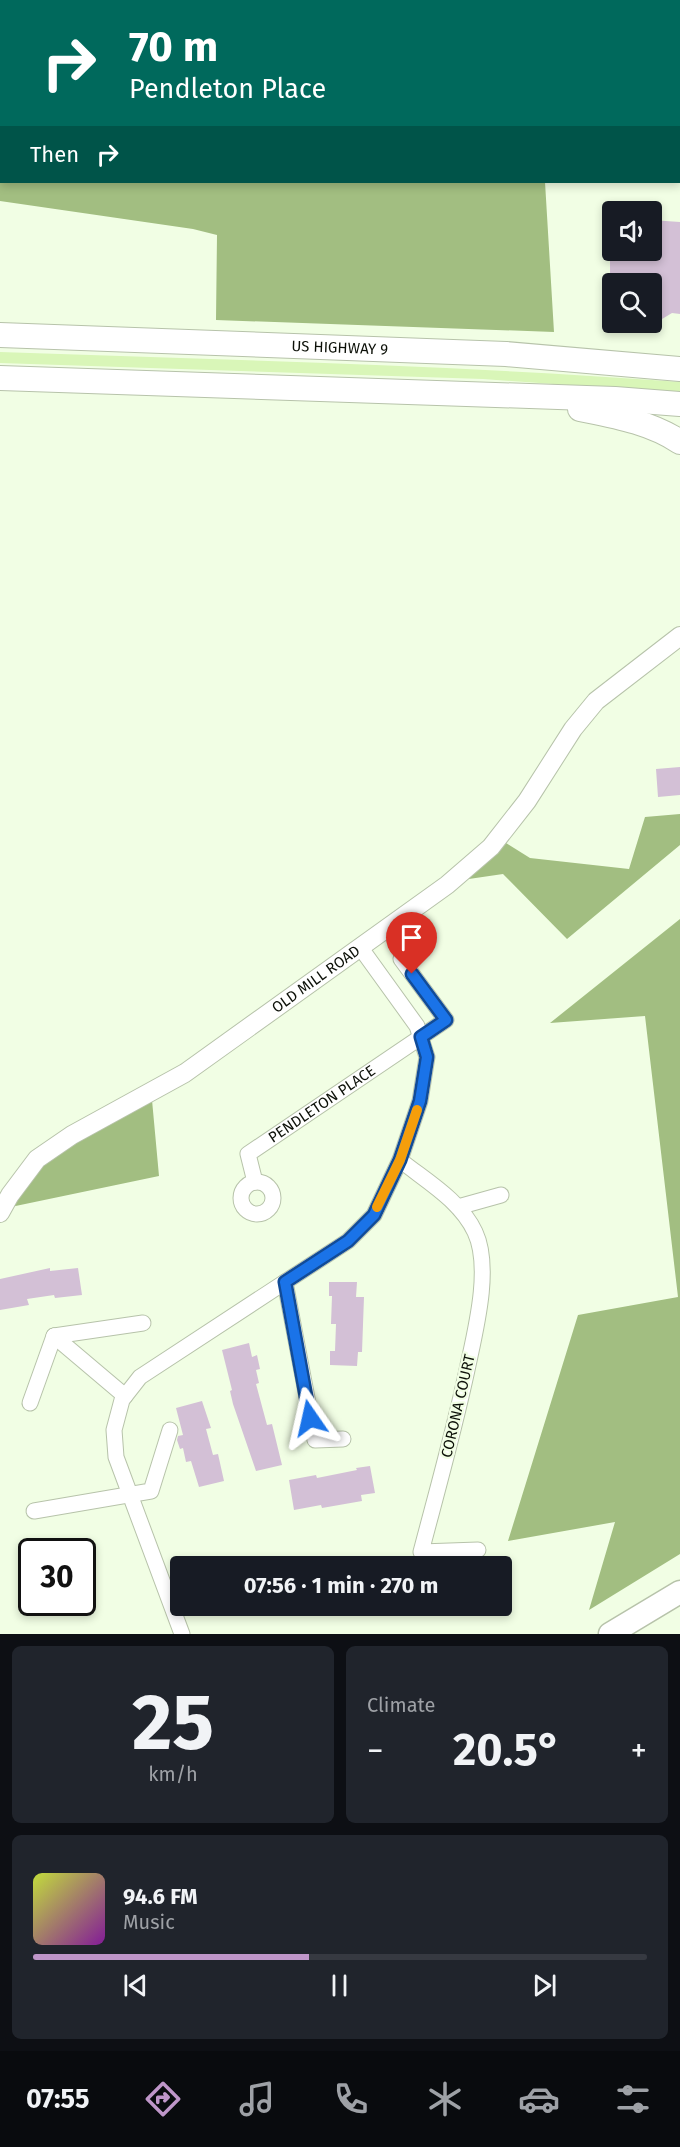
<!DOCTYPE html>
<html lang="en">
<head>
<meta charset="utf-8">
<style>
  body { margin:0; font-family:"Fira Sans",sans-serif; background:#20242c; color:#f1f3f6; height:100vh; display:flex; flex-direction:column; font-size:22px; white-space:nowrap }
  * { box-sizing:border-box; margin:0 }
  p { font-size:20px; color:#9ea1a6 }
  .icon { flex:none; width:33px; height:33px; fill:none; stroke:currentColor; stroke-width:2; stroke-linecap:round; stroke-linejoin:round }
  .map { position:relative; height:1634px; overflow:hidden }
  .side { display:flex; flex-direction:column; gap:12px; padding:12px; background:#0d0f14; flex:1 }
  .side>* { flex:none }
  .top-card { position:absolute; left:0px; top:0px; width:681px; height:183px; box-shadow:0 3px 9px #0003; background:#00695c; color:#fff; overflow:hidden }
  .fabs { position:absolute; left:602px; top:201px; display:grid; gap:12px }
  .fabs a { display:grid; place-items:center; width:60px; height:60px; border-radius:6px; background:#171b24; box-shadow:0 3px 9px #0003; font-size:30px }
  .speed { position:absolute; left:18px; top:1538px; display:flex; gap:12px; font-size:30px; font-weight:700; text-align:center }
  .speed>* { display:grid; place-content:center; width:78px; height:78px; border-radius:50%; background:#171b24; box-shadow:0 3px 9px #0003; line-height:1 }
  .speed .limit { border:3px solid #111; border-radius:9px; background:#fff; color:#111 }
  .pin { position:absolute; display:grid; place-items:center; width:51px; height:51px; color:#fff; margin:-62px -26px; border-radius:50% 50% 50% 0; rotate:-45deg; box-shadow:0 0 6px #0007 }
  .pin .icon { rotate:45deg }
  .me { position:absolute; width:66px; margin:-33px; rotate:349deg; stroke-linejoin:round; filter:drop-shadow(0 0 4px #0008) }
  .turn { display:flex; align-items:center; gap:21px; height:126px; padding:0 30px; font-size:27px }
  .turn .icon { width:78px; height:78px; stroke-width:2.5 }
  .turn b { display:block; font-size:42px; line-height:51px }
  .then { display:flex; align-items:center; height:57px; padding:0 30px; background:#0003; gap:12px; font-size:22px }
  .big { font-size:45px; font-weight:700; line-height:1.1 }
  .side .card { flex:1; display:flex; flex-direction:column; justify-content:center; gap:9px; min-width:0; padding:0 21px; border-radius:9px; background:#20242c }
  .side .dial { align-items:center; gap:0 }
  .dial b { font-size:78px; line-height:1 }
  .song { display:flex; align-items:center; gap:18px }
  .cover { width:72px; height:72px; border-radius:9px; background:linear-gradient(135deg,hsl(70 70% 55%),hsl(290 70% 35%)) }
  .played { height:6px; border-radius:3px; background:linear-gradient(90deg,#bf96c9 45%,#363941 45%) }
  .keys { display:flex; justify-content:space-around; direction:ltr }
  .heat { display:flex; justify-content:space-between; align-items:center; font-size:33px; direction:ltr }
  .side .tiles { flex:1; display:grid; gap:12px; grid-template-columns:1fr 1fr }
  .card:last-child { grid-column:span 2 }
  .trip { position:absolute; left:170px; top:1556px; width:342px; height:60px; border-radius:6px; background:#171b24; box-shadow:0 3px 9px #0003; font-weight:700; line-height:60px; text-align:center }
  .tabs { display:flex; height:96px; justify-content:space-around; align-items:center; background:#090b0e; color:#9ea1a6 }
  .tabs .icon { width:42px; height:42px }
  .tabs .active { color:#bf96c9 }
  .tabs b { font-size:27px; color:#f1f3f6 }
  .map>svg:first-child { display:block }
</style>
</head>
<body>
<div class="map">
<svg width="680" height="1634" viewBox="0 0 680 1634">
  <rect width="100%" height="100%" fill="#f1fee4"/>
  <path fill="#d9f6b8" d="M0,352c227,8 454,13 680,30v11l-197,-14 -483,-16z"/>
  <path fill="#a2be81" d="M0,0h680v79v-77h-678v180h543l9,150 -338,-12 1,-85 -24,-6 -193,-28z
    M680,814v31l-113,94 -64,-65 -41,6 44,-37 24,15 99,11 16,-52z
    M680,919v635l-91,56 26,-88 -107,19 70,-226 100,-18 -33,-281 -95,7z
    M152,1100l7,76 -153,32 32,-39 37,-28z"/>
  <path fill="#d3c0d6" d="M651,220l29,2v92l-8,-1 -10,6 -11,-1v-34h-41v-34h41z
    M680,767v28l-22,2 -2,-28z
    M50,1268v3l28,-3 4,27 -27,3 -1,-3 -27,4 2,6 -29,5v-31z
    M329,1282h28l-1,15h8l-2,55h-4l-1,14 -27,-1v-14h5l1,-27h-5l1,-28h-3z
    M249,1343l3,14 5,-2 3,14 -4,1 3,13 -3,1 11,41 5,-1 10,41 -26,6 -23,-67 -3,-13 2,-1 -10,-40z
    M202,1401l9,27 -5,1 7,26 5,-1 6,27 -25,6 -8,-26 -5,1 -3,-14 -3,1 -3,-9 1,-4 5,-1 -7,-27z
    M370,1466l5,27 -14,2 1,6 -40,7 -1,-3 -27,5 -5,-30 27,-5 1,3 40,-8 -1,-2z"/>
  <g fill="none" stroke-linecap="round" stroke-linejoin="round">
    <g stroke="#b7c3aa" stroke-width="17">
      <g id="minor">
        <path d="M400,1160c26,21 60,40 75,72 17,36 0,100 -8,138 -13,61 -30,121 -46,182l57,-2"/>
        <circle cx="257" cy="1198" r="16"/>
        <path id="s1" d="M255,1182l-7,-28 198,-134 -45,-61"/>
        <path d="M458,1207l43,-12"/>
        <path d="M54,1336l71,60"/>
        <path d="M54,1336l89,-13"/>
        <path d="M30,1403l24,-67"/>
        <path d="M343,1439l-28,1 -30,-158 63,-41 26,-26 26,-55 20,-59 7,-44 -10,-31 -57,-79"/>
        <path d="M34,1511l117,-20 19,-61"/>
        <path d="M182,1634l-66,-177 -2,-27 8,-30 18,-23 145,-95"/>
      </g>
    </g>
    <g stroke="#b7c3aa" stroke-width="20">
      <g id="tertiary">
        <path id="s2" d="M0,1213l10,-18 27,-36 35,-24 113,-62 262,-188 44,-38 36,-46 46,-72 23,-28 84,-65"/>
      </g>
    </g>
    <g stroke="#b7c3aa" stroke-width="25">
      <path id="primary" d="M610,1634l70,-42"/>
    </g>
    <g stroke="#b7c3aa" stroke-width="26">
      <g id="trunk">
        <path id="s3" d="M0,335l506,19 174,15"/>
        <path d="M0,378l615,21 65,5"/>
        <path d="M580,409c34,7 70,13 100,33"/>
      </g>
    </g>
    <use href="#minor" stroke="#fff" stroke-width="15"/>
    <use href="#tertiary" stroke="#fff" stroke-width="18"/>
    <use href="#primary" stroke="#fff" stroke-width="22"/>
    <use href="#trunk" stroke="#fff" stroke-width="24"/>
  </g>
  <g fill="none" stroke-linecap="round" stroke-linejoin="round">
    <g stroke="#114b97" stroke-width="15">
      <path id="route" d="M310,1418l-25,-136 63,-41 26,-26 26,-55 20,-59 7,-44 -6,-20 25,-17 -34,-46"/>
    </g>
    <use href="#route" stroke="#1a73e8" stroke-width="10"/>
    <path stroke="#f59e0b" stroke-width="10" d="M377,1207l23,-47 17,-50"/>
  </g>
  <g text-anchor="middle" stroke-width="4.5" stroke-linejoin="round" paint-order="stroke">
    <g font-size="15" fill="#0c1008" stroke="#f1fee4">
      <text dy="5" stroke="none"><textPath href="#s3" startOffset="340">US HIGHWAY 9</textPath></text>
      <text dy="5" stroke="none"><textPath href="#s2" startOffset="398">OLD MILL ROAD</textPath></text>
      <text dy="5" stroke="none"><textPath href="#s1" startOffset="118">PENDLETON PLACE</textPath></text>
      <text transform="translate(458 1406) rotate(-77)" y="5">CORONA COURT</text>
    </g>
  </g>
</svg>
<div class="fabs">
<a><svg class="icon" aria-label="sound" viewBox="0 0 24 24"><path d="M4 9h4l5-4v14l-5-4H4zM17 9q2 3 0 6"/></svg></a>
<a><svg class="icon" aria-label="search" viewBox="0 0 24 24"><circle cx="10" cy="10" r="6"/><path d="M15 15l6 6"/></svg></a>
</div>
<div class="speed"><div class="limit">30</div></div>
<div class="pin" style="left:412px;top:974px;background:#d93025"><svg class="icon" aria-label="arrive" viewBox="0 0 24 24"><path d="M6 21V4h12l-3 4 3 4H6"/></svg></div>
<svg class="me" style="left:310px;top:1418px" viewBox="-20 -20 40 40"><path d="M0-17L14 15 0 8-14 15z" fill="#1a73e8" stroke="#fff" stroke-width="4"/></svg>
<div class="trip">07:56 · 1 min · 270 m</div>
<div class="top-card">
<div class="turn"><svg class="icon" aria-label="right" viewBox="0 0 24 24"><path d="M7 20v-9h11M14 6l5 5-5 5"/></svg><div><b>70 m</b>Pendleton Place</div></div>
<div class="then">Then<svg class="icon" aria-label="right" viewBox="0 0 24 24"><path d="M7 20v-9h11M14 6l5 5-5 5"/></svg></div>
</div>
</div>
<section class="side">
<div class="tiles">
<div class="card dial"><b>25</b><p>km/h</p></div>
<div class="card"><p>Climate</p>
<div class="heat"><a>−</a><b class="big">20.5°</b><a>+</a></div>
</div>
<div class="card">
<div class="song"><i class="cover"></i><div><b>94.6 FM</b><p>Music</p></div></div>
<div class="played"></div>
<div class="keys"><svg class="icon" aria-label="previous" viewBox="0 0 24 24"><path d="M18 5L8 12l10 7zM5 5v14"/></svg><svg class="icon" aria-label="pause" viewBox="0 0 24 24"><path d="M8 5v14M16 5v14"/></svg><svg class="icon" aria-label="next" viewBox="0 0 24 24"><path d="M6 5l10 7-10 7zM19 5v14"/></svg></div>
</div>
</div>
</section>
<nav class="tabs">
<b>07:55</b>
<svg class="icon active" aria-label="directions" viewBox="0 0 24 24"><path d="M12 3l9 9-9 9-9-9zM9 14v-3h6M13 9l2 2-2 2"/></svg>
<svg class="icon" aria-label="music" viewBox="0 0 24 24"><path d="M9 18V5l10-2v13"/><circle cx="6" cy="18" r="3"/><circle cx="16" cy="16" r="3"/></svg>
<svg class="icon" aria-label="phone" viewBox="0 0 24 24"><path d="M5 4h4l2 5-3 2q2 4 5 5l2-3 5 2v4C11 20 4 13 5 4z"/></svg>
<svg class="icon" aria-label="climate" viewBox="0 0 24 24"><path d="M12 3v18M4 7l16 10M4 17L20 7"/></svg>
<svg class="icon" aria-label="car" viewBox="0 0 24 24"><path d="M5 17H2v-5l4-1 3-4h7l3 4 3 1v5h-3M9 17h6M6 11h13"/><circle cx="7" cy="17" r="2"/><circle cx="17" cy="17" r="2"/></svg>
<svg class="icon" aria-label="filters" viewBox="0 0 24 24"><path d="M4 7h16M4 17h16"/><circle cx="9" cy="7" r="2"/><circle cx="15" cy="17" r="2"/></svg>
</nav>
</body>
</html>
